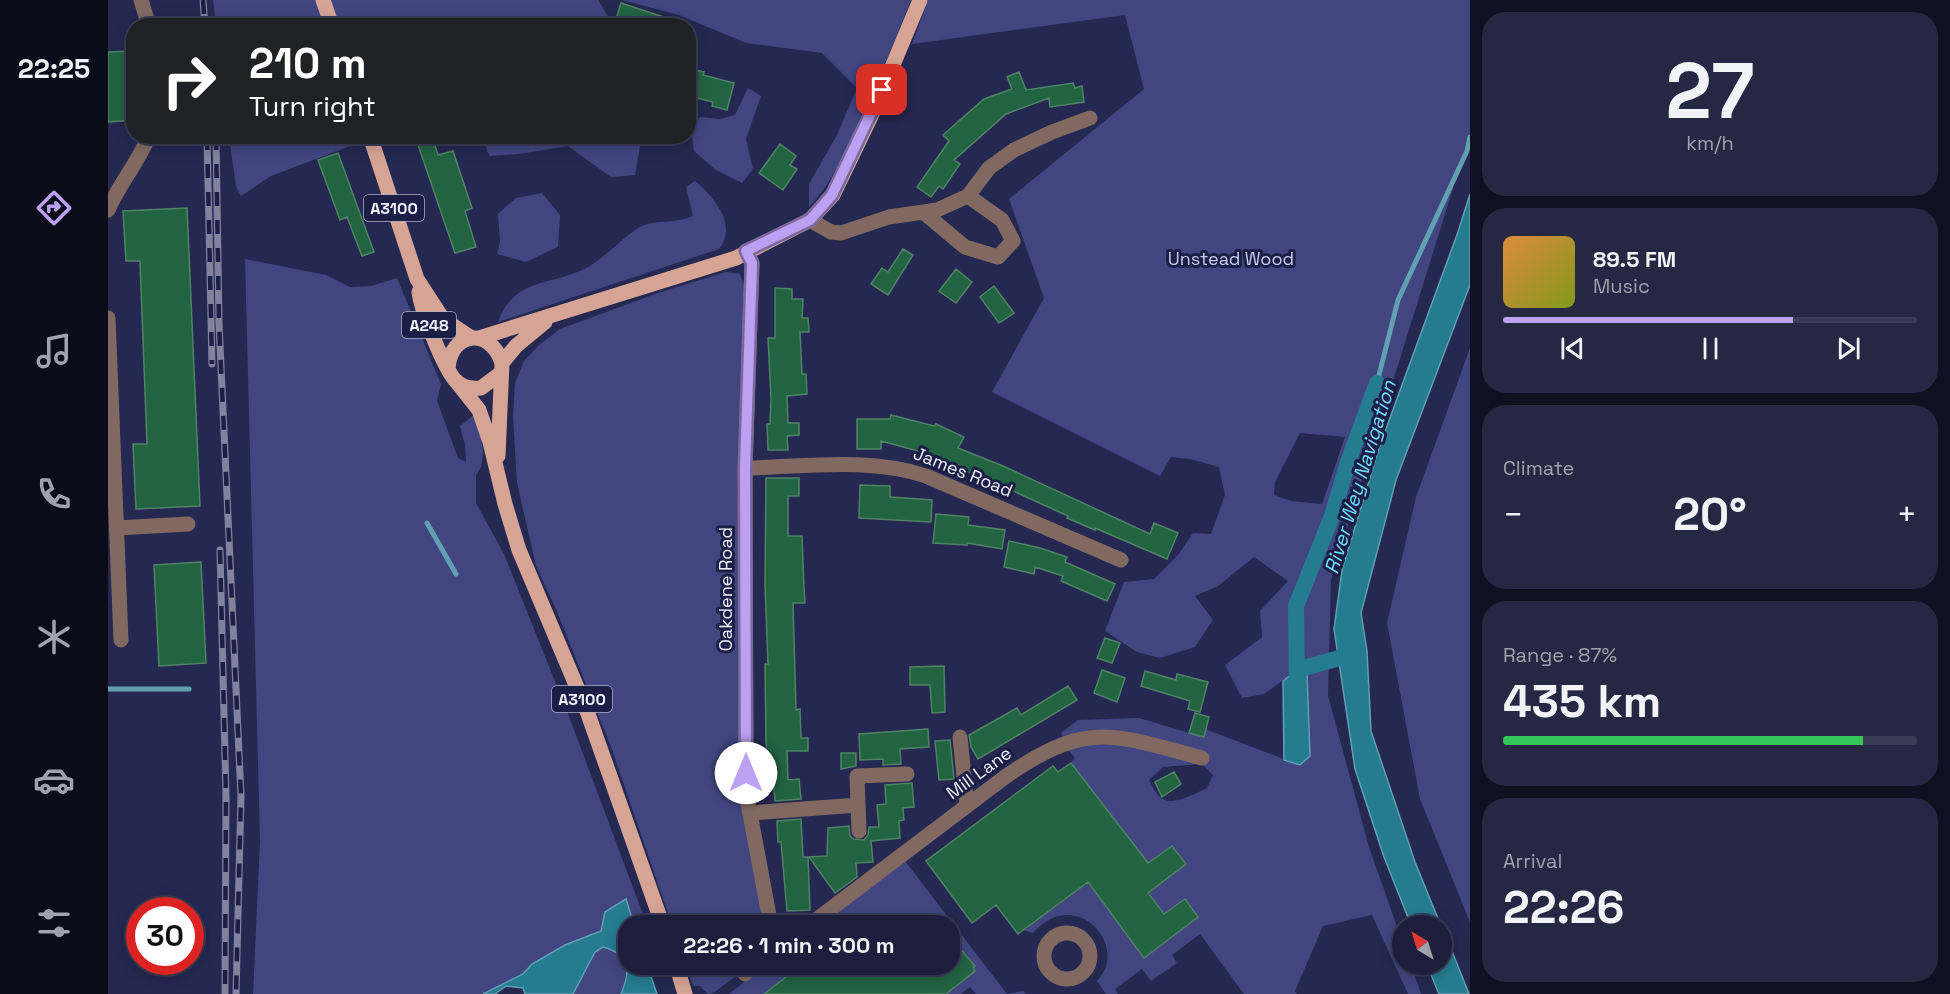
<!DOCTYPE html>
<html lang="en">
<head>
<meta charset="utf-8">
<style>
  body { margin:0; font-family:"Space Grotesk",sans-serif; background:#252743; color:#f1f3f6; height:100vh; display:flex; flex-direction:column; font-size:22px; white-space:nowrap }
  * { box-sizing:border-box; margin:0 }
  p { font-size:20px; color:#a0a2af }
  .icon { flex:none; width:33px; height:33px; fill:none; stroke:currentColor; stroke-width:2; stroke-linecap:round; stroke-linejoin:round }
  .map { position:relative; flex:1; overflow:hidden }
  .side { display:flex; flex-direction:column; gap:12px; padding:12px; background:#0f1021; width:480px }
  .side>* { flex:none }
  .banner { position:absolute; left:18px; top:18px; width:570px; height:126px; border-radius:24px; box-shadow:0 3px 15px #0003,0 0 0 2px #3a3c56; background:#202124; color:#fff; overflow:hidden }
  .needle { width:39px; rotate:322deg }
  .controls { position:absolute; left:1284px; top:915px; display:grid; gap:12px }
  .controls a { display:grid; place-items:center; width:60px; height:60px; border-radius:50%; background:#1c1e3c; box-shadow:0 3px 15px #0003,0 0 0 2px #3a3c56; font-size:30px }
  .speed { position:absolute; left:18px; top:897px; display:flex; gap:12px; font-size:30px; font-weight:700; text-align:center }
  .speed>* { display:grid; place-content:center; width:78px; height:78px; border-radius:50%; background:#1c1e3c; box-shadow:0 3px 15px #0003,0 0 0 2px #3a3c56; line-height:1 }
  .speed .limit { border:9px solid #d22; background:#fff; color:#111 }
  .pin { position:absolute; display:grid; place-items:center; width:51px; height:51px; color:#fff; margin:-26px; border-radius:12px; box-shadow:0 3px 9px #0006 }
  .me { position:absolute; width:66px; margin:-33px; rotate:0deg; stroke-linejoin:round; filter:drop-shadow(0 0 4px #0008) }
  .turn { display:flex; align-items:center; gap:21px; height:126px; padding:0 24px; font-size:27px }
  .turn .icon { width:78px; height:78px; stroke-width:2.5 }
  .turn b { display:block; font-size:42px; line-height:51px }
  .big { font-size:45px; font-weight:800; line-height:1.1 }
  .side .card { flex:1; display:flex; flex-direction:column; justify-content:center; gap:9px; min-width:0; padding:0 21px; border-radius:24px; background:#252743 }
  .side .dial { align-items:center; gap:0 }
  .dial b { font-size:78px; line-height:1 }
  .song { display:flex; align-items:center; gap:18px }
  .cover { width:72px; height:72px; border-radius:9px; background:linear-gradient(135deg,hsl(30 70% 55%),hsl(70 70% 35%)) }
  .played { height:6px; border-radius:3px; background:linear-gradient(90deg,#bca0f2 70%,#3a3c56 70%) }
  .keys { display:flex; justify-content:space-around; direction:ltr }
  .heat { display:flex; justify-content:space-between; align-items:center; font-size:33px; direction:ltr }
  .charge { height:9px; border-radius:4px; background:linear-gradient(90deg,#34c759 87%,#3a3c56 0) }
  .trip { position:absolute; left:510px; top:915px; width:342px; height:60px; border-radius:24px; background:#1c1e3c; box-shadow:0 3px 15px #0003,0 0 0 2px #3a3c56; font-weight:800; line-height:60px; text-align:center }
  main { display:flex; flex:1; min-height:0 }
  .menu { display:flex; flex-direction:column; width:108px; justify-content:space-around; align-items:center; background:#0b0c18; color:#a0a2af }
  .menu .icon { width:42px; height:42px }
  .menu .on { color:#bca0f2 }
  .menu b { font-size:27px; color:#f1f3f6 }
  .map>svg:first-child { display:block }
</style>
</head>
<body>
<main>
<nav class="menu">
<b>22:25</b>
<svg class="icon on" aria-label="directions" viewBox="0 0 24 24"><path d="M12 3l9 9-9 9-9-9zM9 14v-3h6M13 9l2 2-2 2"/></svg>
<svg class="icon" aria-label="music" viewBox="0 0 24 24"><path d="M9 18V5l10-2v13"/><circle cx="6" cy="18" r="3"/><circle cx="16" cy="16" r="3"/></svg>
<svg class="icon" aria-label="phone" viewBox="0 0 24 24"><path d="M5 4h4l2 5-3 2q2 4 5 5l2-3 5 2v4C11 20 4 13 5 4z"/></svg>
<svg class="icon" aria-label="climate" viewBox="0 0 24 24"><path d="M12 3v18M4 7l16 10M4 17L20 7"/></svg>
<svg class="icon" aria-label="car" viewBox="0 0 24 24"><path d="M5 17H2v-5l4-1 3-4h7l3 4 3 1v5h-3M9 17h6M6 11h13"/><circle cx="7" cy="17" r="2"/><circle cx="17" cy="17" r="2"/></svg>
<svg class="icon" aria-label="filters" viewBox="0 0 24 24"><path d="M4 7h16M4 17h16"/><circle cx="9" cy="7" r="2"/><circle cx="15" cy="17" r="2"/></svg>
</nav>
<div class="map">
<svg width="1362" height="994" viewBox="0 0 1362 994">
  <rect width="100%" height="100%" fill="#252850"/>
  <path fill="#414681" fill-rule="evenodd" d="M105,0h385l15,25h-397z
    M514,0h289c-16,41 -33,80 -51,119 -14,31 -27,63 -51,88v-23l28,-49 20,-47 -35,-35 -76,-10 -67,-28z
    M820,0h542v134l-139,446 -3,116 41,151 33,94v23l9,1 10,29h-13l-36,-79 -49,11 -28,65 2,3h-53l-44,-60 -28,21 5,8 -26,18 -9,-12 -27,20 3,5h-12l-9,-13c34,-34 -21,-97 -64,-48l-9,-3 110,-83 -63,-84 4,-5 -9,-11 -5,-14 17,-13 61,-2 64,19 2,-8 95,36 -8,-91 -28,20 -22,4 -17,-33 37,-28 -2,-26 28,-30 -34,-24 -36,29 -23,10 18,24 -18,27 -35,11 -23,-6 -32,-21 19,-49 30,-3 24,-24 15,-22 18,1 14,-39 -6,-28 -29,-8 -19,-2 -11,19 -168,-84 52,-94 -35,-99 135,-110 -19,-74 -213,29zM1192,433l45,4 -23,67 -31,-3 -17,-6 1,-13zM1094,764l11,11 -6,13c-11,5 -36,20 -47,9 -5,-4 -8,-12 -11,-17l14,-13z
    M640,88l13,8 -15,43 7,30 -11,14 -26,-13 -22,-19 -3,-22 9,-12 20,2 15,-4z
    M121,137h145l-103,39 -30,20 -5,-10z
    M375,137v-1l162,1 -5,9 -5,29 -24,2 -43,-31 -49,8 -30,2z
    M587,181c19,16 43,44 24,68l-221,73c16,-46 57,-36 90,-55 17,-9 41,-36 56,-42 14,-5 30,-1 49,-9l-7,-29z
    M434,193l18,22 -2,32 -32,15 -29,-8 3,-12 -2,-28 18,-16z
    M137,259l81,16 24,12 21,-1 26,-8 44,106 -4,17 21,57 8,4 -1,-17 -5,-19 14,-11 7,20 2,18 -2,14 -5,8v28l28,51 66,165 77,206h-13l-8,-26 -24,32 -37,14 -33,19 -9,10 -40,20h-230l7,-153z
    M618,272l14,2 5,15 -8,204 3,25 1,161 23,246h-92l-61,-178 -53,-133 -22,-48 -19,-83 -4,-67 2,-33 9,-22 15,-16 21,-16 98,-36z
    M1362,348v574l-50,-123 -33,-176 29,-126z
    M797,861l102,133 16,-3 3,3h-50l-6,-7 -9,7h-232l37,-29 184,-1v-38l-132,-1z
    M494,947c28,8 29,22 19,47h-48l22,-42z
    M577,965h52l-4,3 3,8 -23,17 -5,1 -8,-8h-7z"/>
  <path fill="#257c91" stroke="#619fb1" stroke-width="1.5" d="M1362,194v91l-74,195 -35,133 6,38 4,80 44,131 26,64 -30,-1 -27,-68 -29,-88 -21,-140 8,-59 37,-122 79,-216z
    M1199,673l3,83 -10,9 -16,-5 -1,-79 9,-7z
    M518,899l8,26 -6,1v38l19,1 10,29h-36c10,-24 10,-39 -18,-47l-8,5 -22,42h-48l-2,-6 -17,-2 -11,8h-12l40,-20 9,-10 33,-19 36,-14 4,-19z
    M1334,926l27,68h-30l-12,-29 15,-1z"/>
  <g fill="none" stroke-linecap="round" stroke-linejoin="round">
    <path stroke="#619fb1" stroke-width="5" d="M1269,383l21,-83 69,-149 3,-14
      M319,523l29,51
      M0,689h81"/>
    <path stroke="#257c91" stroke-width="16" d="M1189,670l46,-13
      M1189,694l-1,-88 36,-90 16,-54 29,-79"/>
  </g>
  <path fill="#226342" stroke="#508365" stroke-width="1.5" d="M513,3l61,20 -1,3h-54l1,-3 -12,-4z
    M26,51v69l-26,2v-70z
    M580,68l16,4 -1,3 31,8 -7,27 -15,-4 1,-4 -25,-6z
    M911,72l7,18 47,-7 2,5 7,-2 2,16 -34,5 -1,-9 -43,16 -52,46 6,4 -17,25 -4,-3 -8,11 -14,-10 32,-46 -6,-6 41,-36 28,-10 -5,-12z
    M307,136h17l6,19 15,-4 19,57 -7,3 11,36 -21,6z
    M672,144l16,12 -6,9 7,4 -14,21 -24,-17z
    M230,153l36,99 -12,4 -15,-39 -7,3 -22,-60z
    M79,208l13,298 -64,3 -3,-65h14l-7,-183h-14l-3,-50z
    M795,249l10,6 -25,40 -17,-11 11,-16 6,4z
    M848,269l16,13 -16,21 -17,-12z
    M886,286l20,27 -15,10 -19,-26z
    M667,288l17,1v10h11l-1,19h6l1,14h-9l2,42h4l1,20 -20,2 1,27h11v12l-12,1 1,14h-20l-1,-26h3l1,-25 -3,-61h7z
    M783,415l43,11 2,-2 28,13 -6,11 45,18 147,68 4,-11 24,10 -11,26 -72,-31v2l-28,-12 1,-2 -79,-36 -39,-15 -1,3 -28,-13 1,-3 -41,-11v8h-24v-30h33z
    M658,478h33v18h-11v40h14l2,52 1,15h-12l3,107 4,-1 1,29h7v13h-21l1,29 11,-1 2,20 -26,2 -2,-27h-5l-2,-33 -1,-77h3l-3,-79z
    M752,485l30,1v11l42,3 -1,22 -72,-4z
    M828,514l33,3 -1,8 37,5 -3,19 -35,-6v2l-34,-2z
    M901,541l31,7 27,9 -2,5 50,22 -8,17 -46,-20 2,-5 -28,-9 -1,7 -30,-7z
    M93,562l5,101 -47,3 -5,-101z
    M997,638l15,5 -8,20 -15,-5z
    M836,666l1,46 -13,1 -2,-28h-20v-18z
    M994,670l23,8 -8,24 -23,-9z
    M1037,671l31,9 1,-6 31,8 -8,30 -12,-3 2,-8 -49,-15z
    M960,686l9,14 -99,59 -7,-12 -2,-12 48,-27 4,7z
    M1087,713l14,4 -5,20 -15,-4z
    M820,729l1,18 -29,2 1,15 -18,1v-6l-23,1 -1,-26z
    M842,740l4,39 -15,1 -4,-39z
    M733,753h15v13l-15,3z
    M963,763l77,100 24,-17 14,18 -38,29 16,21 21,-15 13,18 -54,41 -56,-76 -70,52 -22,-29 -24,18 -46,-62 127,-95 5,6z
    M1066,772l7,12 -19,13 -7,-15z
    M804,783l2,24 -11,1 1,12 -5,1 1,17 -29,3 2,21 -17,1 1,14 -22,16 -26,-36 18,-1 1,-28 21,-2 1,10 4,3 10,1 4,-5 1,-8h10l-2,-22 9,-1 -1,-19z
    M693,819l2,38h5l2,53 -23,1 -6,-69h-3l-1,-21z
    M842,937l25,29 -2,2 2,3 -29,23h-182l31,-24 -4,-6h159z"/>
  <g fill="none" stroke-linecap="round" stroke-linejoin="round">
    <path stroke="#816962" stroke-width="15" d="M33,0l8,26
      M0,210c11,-26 30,-47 41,-74
      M815,212l42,35 33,10 15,-16 -11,-21 -34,-24
      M702,220l21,12 10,1 48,-16 48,-7 31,-14 21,-28 25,-18 38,-18 38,-14
      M638,251l6,12 -7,205 1,324 25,134
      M0,318l13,322
      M637,468c59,-1 124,-11 181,8l195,84
      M9,528l71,-4
      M852,737l7,69
      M642,813l108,-8
      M751,831l-2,-55 50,-2
      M700,926l197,-149c82,-57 106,-43 197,-19
      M936 956a23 23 0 1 1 46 0a23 23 0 1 1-46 0Z
      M637,974l10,-10"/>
    <path stroke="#d5a495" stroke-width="15" d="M215,0l9,26
      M262,136l47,143 26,40 27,18
      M311,292c2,18 24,74 36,88 7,8 17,9 26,8l20,-15
      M371,338l257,-80 74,-38 23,-25 42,-87 45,-108
      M394,363l14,-17 29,-24
      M340,369c2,-38 43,-42 54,-6l-4,93
      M348,381l23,29 11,32 15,62 14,46 68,161 76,215
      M568,964l9,30"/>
    <g stroke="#81839e" stroke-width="7">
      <path id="rail" d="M95,0l2,26
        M99,136l5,228
        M108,136l3,188 22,472 -5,198
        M112,550l6,247 -1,197"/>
    </g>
    <use href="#rail" stroke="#1b1e45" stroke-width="4.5" stroke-dasharray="14" stroke-linecap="butt"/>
  </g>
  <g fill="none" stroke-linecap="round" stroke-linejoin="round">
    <g stroke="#7a689d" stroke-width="15">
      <path id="route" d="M638,773l-1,-305 7,-205 -6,-12 64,-31 22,-25 50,-105"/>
    </g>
    <use href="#route" stroke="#bca0f2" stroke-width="10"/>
  </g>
  <g text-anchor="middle" stroke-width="6" stroke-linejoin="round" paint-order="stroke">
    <g fill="#1b1e45" stroke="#afb1c4" stroke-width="1.5">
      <rect x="256" y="195" width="60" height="26" rx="4.5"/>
      <rect x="294" y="312" width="54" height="26" rx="4.5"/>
      <rect x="444" y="686" width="60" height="26" rx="4.5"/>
    </g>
    <g font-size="16" font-weight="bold" fill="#eef0fb">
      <text x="286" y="214">A3100</text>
      <text x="321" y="331">A248</text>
      <text x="474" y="705">A3100</text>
    </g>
    <g font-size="18" fill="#c5ccf3" stroke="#1b1e45">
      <text x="1123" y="265">Unstead Wood</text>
    </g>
    <g font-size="18" fill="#eef0fb" stroke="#1b1e45">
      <text transform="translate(855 472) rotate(22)" y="6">James Road</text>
      <text transform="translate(618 589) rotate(-90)" y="6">Oakdene Road</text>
      <text transform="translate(871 773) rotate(-36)" y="6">Mill Lane</text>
    </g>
    <g font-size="20" font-style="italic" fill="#6edefc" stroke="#1b1e45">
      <text transform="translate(1252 477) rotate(-73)" y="7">River Wey Navigation</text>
    </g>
  </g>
</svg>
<div class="controls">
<a><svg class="needle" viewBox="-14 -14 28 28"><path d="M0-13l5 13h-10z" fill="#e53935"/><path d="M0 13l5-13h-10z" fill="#a0a2af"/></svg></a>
</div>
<div class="speed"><div class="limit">30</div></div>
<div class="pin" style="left:774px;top:90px;background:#d93025"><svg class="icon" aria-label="arrive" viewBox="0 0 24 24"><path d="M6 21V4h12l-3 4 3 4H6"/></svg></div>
<svg class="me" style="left:638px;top:773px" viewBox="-20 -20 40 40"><circle r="19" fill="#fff"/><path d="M0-13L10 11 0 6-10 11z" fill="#bca0f2"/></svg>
<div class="trip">22:26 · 1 min · 300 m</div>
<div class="banner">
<div class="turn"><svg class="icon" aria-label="right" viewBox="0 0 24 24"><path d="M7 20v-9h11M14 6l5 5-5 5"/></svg><div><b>210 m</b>Turn right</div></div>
</div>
</div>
<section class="side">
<div class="card dial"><b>27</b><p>km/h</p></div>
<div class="card">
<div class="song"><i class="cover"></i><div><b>89.5 FM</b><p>Music</p></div></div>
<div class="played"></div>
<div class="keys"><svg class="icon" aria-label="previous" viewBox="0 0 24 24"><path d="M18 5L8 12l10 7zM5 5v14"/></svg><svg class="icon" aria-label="pause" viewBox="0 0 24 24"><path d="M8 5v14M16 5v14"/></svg><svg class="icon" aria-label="next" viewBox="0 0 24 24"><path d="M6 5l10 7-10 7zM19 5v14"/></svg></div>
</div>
<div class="card"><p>Climate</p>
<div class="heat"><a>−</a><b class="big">20°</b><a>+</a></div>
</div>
<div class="card"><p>Range · 87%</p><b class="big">435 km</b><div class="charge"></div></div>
<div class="card"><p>Arrival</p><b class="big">22:26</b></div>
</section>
</main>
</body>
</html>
